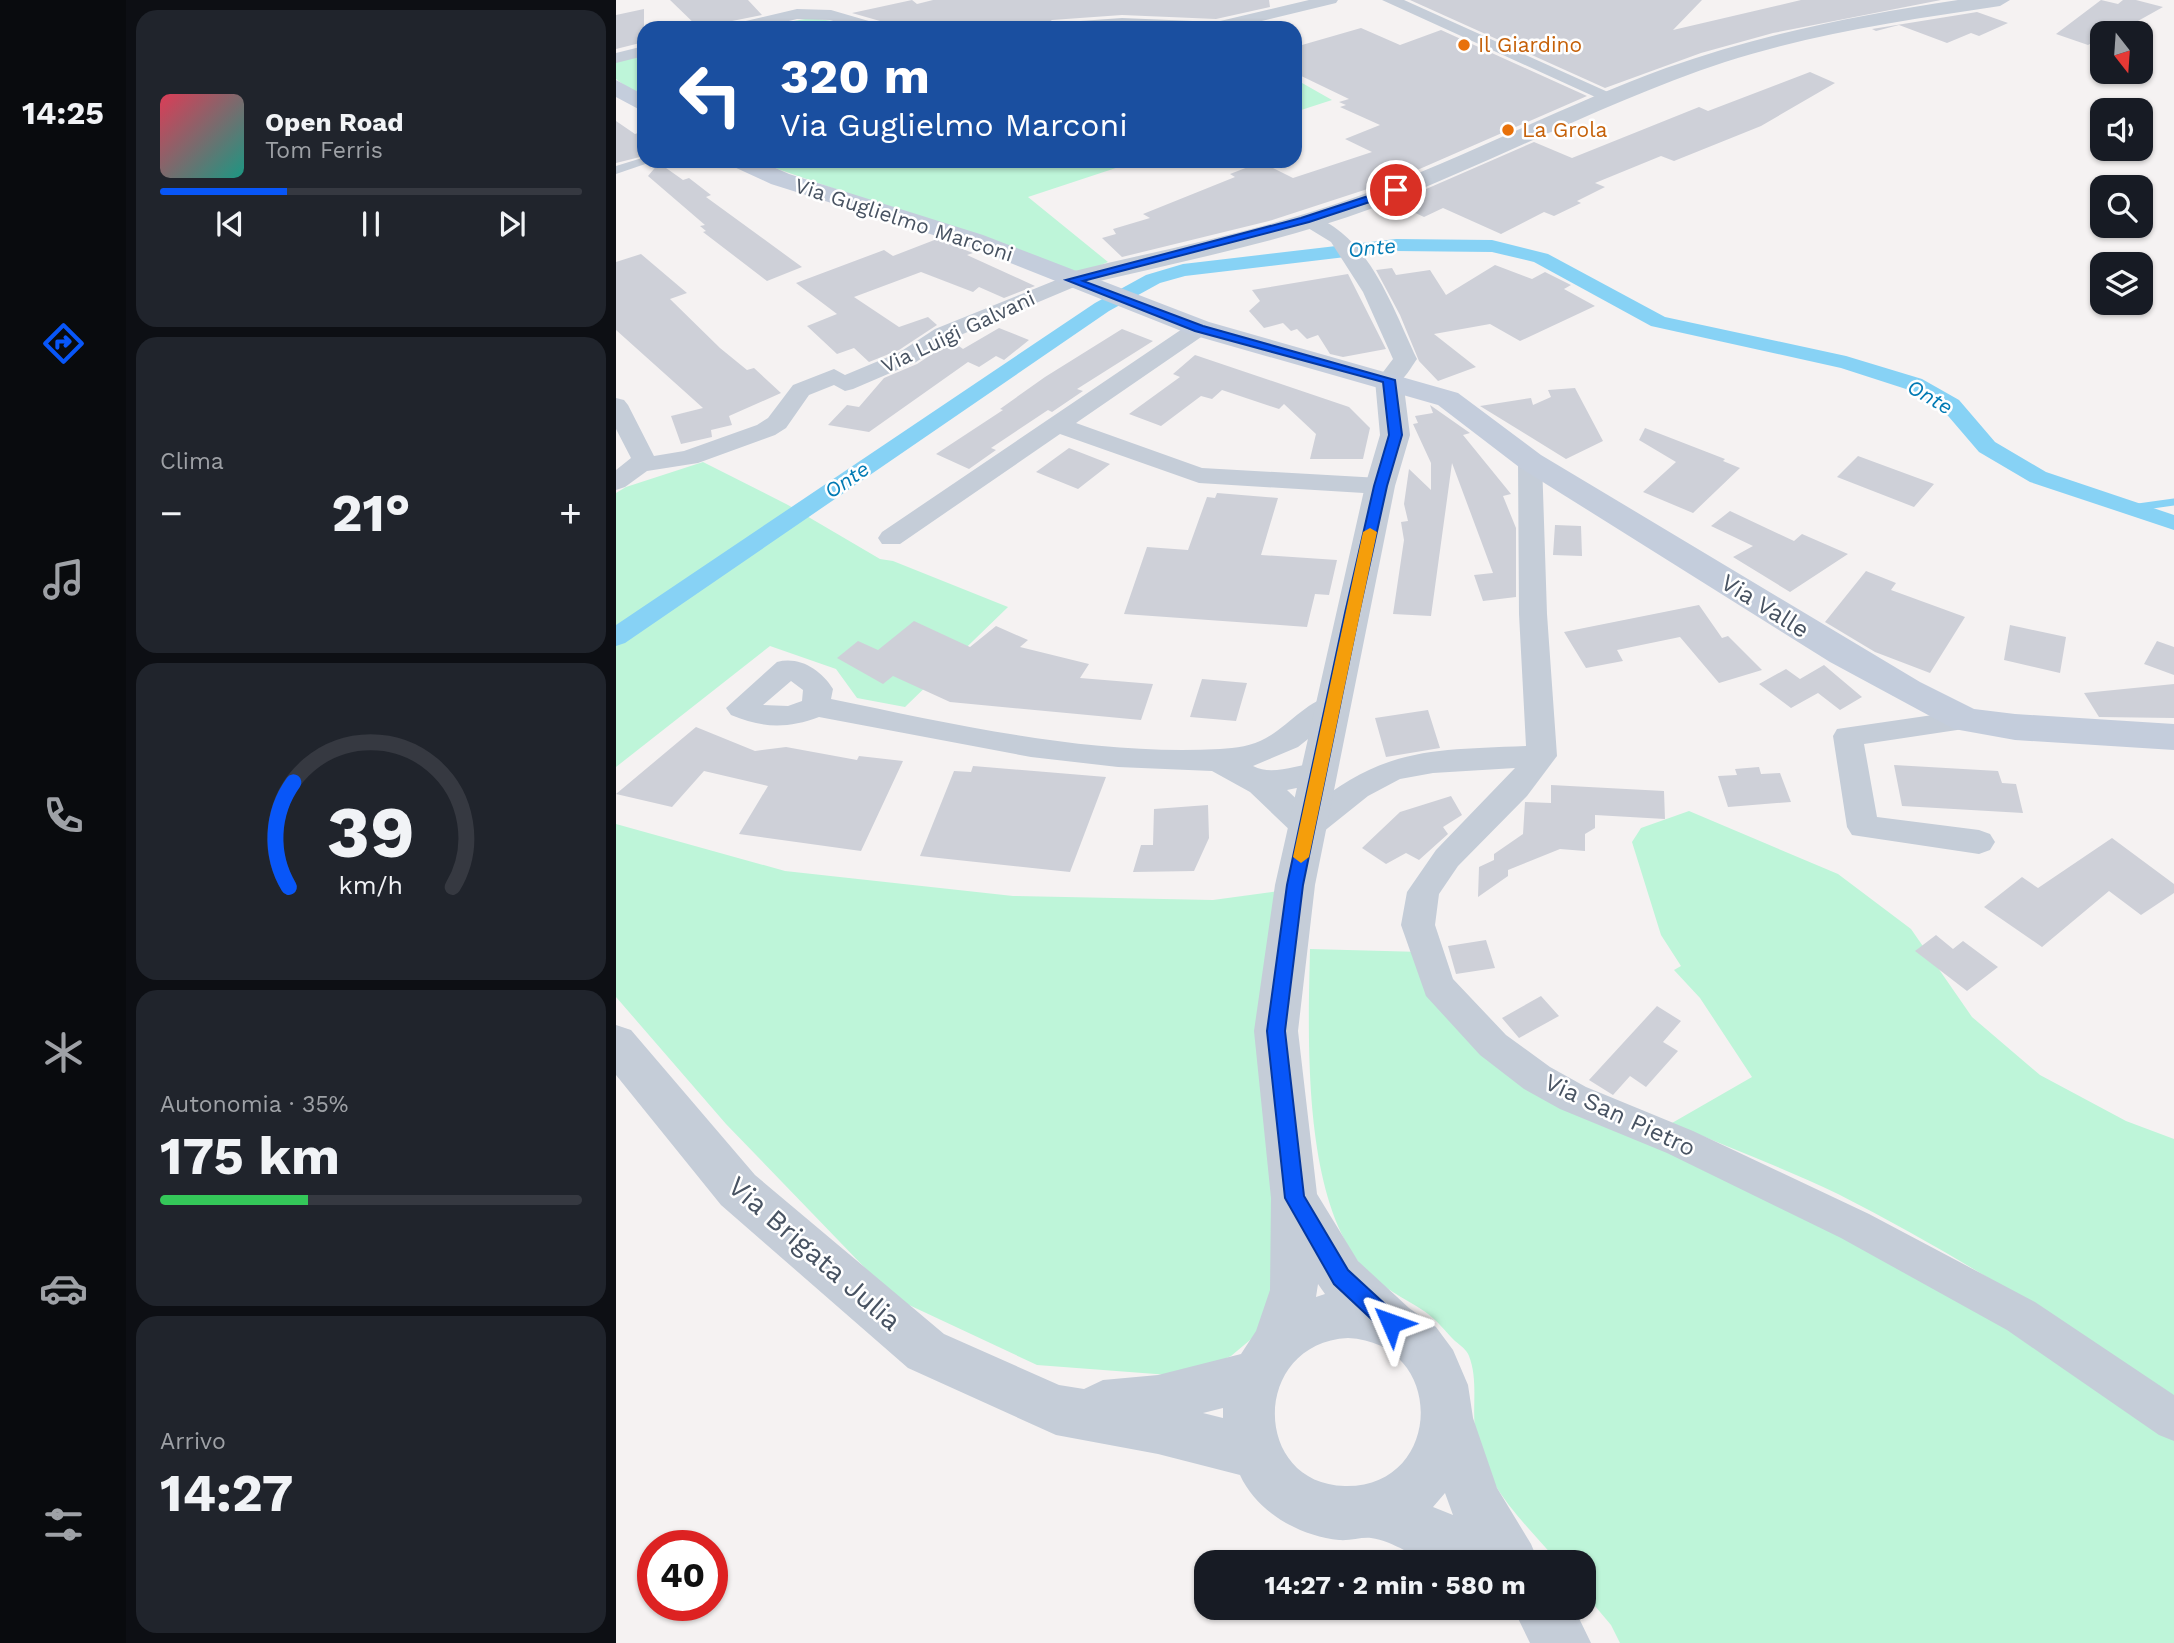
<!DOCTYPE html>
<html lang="it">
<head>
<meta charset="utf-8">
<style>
  body { margin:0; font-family:"Work Sans",sans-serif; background:#20242c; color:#f1f3f6; height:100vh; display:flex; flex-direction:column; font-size:26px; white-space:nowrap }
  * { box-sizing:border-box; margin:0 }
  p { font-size:23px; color:#9ea1a6 }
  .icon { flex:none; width:38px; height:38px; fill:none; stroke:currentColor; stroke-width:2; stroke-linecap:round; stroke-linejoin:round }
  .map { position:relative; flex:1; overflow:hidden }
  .details { display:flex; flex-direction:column; gap:10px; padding:10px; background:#0d0f14; width:490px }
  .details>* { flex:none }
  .banner { position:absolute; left:21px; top:21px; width:665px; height:147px; border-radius:21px; box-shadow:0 2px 5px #0004; background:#1a4fa0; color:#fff; overflow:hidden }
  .needle { width:46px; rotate:163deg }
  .controls { position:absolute; left:1474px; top:21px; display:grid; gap:14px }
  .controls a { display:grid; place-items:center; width:63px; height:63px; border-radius:14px; background:#171b24; box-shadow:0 2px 5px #0004; font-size:35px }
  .speed { position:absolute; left:21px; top:1530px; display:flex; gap:14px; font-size:35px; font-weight:700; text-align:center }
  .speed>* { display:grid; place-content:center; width:91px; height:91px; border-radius:50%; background:#171b24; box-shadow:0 2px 5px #0004; line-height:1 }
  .speed .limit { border:10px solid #d22; background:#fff; color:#111 }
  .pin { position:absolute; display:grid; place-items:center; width:60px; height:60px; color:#fff; margin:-30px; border:4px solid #fff; border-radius:50%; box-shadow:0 2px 7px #0007 }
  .me { position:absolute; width:77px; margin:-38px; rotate:313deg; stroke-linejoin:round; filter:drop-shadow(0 0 5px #0008) }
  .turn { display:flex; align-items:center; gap:24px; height:147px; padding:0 28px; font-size:32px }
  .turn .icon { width:91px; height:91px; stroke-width:2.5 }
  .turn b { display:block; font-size:49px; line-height:60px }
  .big { font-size:52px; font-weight:700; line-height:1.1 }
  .details .tile { flex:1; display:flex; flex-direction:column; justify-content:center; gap:10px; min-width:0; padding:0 24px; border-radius:21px; background:#20242c }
  .details .dial { align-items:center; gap:0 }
  .dial svg { height:182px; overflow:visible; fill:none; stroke:#363941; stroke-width:7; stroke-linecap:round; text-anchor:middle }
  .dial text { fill:#f1f3f6; stroke:none }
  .song { display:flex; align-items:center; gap:21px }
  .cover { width:84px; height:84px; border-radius:10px; background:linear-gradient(135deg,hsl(350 70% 55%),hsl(170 70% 35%)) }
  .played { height:7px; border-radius:4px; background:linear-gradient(90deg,#0856f8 30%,#363941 30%) }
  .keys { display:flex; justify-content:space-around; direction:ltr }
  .heat { display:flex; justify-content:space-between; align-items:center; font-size:38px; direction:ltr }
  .charge { height:10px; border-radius:5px; background:linear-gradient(90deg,#34c759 35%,#363941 0) }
  .trip { position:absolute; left:578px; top:1550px; width:402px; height:70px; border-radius:21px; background:#171b24; box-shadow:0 2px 5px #0004; font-weight:700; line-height:70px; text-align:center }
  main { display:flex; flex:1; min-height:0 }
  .dock { display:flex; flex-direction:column; width:126px; justify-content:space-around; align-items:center; background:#090b0e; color:#9ea1a6 }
  .dock .icon { width:49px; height:49px }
  .dock .current { color:#0856f8 }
  .dock b { font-size:32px; color:#f1f3f6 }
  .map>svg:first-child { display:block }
</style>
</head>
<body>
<main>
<nav class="dock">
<b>14:25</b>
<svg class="icon current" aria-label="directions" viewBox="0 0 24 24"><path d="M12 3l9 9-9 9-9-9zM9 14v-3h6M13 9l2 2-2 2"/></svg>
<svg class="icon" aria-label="music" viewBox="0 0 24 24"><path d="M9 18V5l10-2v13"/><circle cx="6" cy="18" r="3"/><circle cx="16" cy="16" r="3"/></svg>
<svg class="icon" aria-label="phone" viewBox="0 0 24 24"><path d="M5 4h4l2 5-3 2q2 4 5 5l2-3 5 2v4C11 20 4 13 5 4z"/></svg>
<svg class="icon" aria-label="climate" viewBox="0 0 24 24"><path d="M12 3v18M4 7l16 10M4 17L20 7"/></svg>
<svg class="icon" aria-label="car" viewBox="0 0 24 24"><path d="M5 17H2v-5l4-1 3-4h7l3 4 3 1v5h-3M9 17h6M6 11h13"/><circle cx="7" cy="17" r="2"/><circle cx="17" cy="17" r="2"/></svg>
<svg class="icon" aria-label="filters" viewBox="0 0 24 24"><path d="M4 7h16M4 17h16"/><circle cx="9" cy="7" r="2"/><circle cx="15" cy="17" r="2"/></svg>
</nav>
<section class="details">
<div class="tile">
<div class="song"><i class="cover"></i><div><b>Open Road</b><p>Tom Ferris</p></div></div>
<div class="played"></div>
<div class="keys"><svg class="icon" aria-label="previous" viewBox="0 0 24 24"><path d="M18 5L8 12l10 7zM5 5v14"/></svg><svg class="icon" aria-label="pause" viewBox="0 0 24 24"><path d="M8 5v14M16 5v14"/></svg><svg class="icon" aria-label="next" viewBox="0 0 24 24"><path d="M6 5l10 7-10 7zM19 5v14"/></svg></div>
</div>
<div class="tile"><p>Clima</p>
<div class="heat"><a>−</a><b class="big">21°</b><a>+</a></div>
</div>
<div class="tile dial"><svg viewBox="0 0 100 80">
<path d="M14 69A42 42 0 1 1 86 69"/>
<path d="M14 69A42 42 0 0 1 16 23" stroke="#0856f8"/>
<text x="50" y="56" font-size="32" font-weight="700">39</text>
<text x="50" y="72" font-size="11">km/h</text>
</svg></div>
<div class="tile"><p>Autonomia · 35%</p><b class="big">175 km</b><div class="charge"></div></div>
<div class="tile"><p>Arrivo</p><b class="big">14:27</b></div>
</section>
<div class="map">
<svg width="1558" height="1643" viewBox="0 0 1558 1643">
  <rect width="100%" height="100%" fill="#f5f2f2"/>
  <path fill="#bef5d9" d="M195,18l36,5 10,5h-104z
    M28,55v45l-28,-21v-18z
    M679,79l37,21 -37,12z
    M139,161h382l-109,36 80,65 -29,12z
    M87,462l85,43 92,54 13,2 115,46 -103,100 -48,-9 -21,-29 -66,-23 -154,121v-274l10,-6z
    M1073,811l149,63 73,55 61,88 68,58 86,46 48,18v257c-109,-72 -220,-143 -336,-202 -54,-26 -111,-47 -166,-71l80,-46 -52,-79 -26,-28 7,-4 -20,-31 -29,-93 9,-14z
    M0,824l169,47 228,25 200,4 74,-10 9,361 -34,79 -31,26 -31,14 -31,5 -132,-10 -143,-67 -168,-174 -110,-127z
    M694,949l112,3 78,105 253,122 421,246v218h-554l-9,-18 -27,-32v-30h-25c-33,-39 -75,-76 -83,-128 -5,-25 3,-53 -7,-79 -2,-6 -9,-11 -14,-15 -10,-10 -19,-22 -31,-30 -20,-13 -44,-24 -60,-43 -62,-70 -56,-230 -54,-319z"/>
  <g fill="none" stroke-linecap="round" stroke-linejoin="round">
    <path stroke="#87d2f5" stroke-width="7" d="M1515,508l43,-6"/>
    <path fill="#87d2f5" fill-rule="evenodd" d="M780,239l96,1 56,14 117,63 181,39 76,23 37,21 36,42 51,30 128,43v15l-144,-48 -51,-30 -36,-42 -37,-21 -65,-21 -190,-42 -117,-64 -42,-10 -96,-1 -211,25 -25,7 -51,28 -484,332 -9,3v-21l479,-322 51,-28 37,-11z"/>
  </g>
  <path fill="#ced0d8" d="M54,0h78l14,15 -30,6 -11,7h-22z
    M296,0l5,4 16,-4h336l1,7 -54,12 -94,-4 -70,5 -9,6 -19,2h-141l-3,-7 -28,-8z
    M794,0h292l-29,30 128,-30h140l-168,33 -72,20 -96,35z
    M1485,0l17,4 5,-4h13l27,7 -43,24 -18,2v4l-14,8 -32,-11z
    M28,9v33l-28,7v-34z
    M1361,12l31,11 -29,13 -8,-3 -24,10 -48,-18 -23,6 -4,-2z
    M745,28l39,17 41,-15 146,66 -195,85 -123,40 -147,36 -20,-19 14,-4 -3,-5 37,-11 -7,-4 92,-37 -5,-3 31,-12 32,16 79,-26 -27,-13 35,-14 -40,-18 6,-2 -7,-3 10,-3 -54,-26v-26z
    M1194,72l25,11 -74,43 -87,35 -13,-5 -66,27 10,4 -28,14 4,2 -27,13 -10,-4 -43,22 -58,-26 -19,9 -30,-14 140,-61 38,16 127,-51 9,4z
    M0,121l19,13 9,-3v25l-28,7z
    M43,163l24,17 6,-2 22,17 -5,2 96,70 -35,14 -64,-49 3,-1 -6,-5 5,-1 -57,-49z
    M321,239l36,14 -6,2 68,31 -31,12 -25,-11 -6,5 -52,-20 -67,25 45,30 29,-10 9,8 -38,25 -30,12 -15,-14 -17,6 -30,-28 30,-12 -41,-31 88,-33 9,6z
    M25,254l46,39 -17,6 50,49 27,22 7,-2 27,25 -52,23 3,9 -21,5 1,7 -31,7 -10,-28 32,-8 -87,-78v-68z
    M879,265l37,14 13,-7 26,13 -7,4 31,17 -75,35 -30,-17 -56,10 42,33 -38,14 -19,-20 -19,-46 -24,-45 16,-2 4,7 34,-5 16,25z
    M732,274l38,75 -43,8 -13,-3 -12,-19 -11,4 -10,-10 -6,2 -8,-8 -19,5 -15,-17 11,-10 -8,-11z
    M383,328l30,12 -25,20 -8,-4 -17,11 -11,-5 -99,70 -41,-7 19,-20 12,2 25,-29 33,-14 35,-23 11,8z
    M506,329l31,12 -76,48 6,2 -31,21 -4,-2 -57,38 5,2 -27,19 -33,-15 67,-44 -3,-1 45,-32z
    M579,355l154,52 21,21 -7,31h-53l6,-25 -32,-30 -5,5 -57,-19 -10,9 -11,-3 -40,30 -32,-12 51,-37 -7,-3z
    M959,388l28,53 -37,18 -86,-53 51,-8 2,7 18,-8 -3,-7z
    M814,405l40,28 -7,2 48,59 -8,2 13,32v69l-33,4 -9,-26 19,-2 -41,-110 -21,153 -38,-2 11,-74 -3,-18 7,-1 -4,-17 5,-35 22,21v-27l-18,-39 5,-1 -3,-7 18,-3z
    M1029,428l80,31 -2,2 17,7 -47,45 -50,-21 33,-30 -37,-22z
    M453,448l41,16 -32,25 -42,-17z
    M1242,456l76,28 -20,23 -77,-30z
    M601,493l61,5 -17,57 76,5 -8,35 -14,-1 -8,33 -183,-13 23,-67 41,3 19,-53 8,1z
    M1114,511l64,30 8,-7 46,20 -58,38 -57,-35 20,-11 -42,-20z
    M939,525l26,1 1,30 -29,-1z
    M1250,571l30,12 -5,7 74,27 -35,56 -55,-21 -50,-30z
    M1083,605l23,33 6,-2 34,34 -43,13 -39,-46 -63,13 6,11 -37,7 -22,-36z
    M298,621l56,26 26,-21 32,14 -8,7 69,17 -9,14 73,6 -12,36 -191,-18 -57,-26 -10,8 -46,-26 21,-17 20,9z
    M1394,625l56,12 -6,36 -56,-13z
    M1541,641l17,6v28l-30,-11z
    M1208,665l38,32 -22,13 -22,-17 -27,15 -32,-24 27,-15 14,10z
    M586,679l45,4 -11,38 -46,-4z
    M1558,684v34l-75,-1 -15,-24z
    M812,710l12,38 -54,9 -11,-39z
    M80,727l59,24 31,-4 71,13 2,-4 44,5 -42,90 -122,-17 29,-48 -64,-15 -32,36 -56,-13z
    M1278,765l104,6 4,12 14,1 7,29 -121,-7z
    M357,766l133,11 -36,95 -150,-16 34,-85 17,1z
    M1143,767l2,7 19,-1 11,29 -63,5 -10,-31 19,-1 -2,-6z
    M935,785l113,6 1,28 -70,-4v13l-10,6v17l-25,-2 -52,21v6l-30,21 1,-30 15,-7v-6l29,-20 2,-32 26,1z
    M835,796l11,19 -19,12 5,7 -29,26 -13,-7 -20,11 -24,-16 38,-36z
    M592,805l1,33 -15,33 -61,1 8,-27h12l1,-36z
    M1496,838l62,46v9l-33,22 -32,-24 -67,56 -58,-40 38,-30 16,11z
    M1320,935l17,14 10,-8 35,26 -31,24 -52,-40z
    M870,940l9,28 -39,6 -8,-28z
    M925,996l18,20 -40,22 -17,-20z
    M1041,1006l24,15 -18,21 15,9 -32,36 -16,-11 -17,19 -24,-15z"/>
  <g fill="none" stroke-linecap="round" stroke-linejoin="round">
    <path fill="#c5cdd8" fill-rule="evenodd" d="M26,158l12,3 -38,13v-8z"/>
    <path fill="#c5cdd8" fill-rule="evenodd" d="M693,0h29l-2,3 -103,25h-189l8,-5 70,-5 94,4z
      M766,0h22l215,97 -3,4h-12z
      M181,9l34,1 48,14 2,4h-26l-25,-8 -33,-1 -37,9h-29l2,-4z
      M28,46v10l-28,7v-10z
      M689,214c62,15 87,93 112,145 -10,14 -17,31 -36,26l-4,-5 16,-21 -30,-67 -32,-50 -36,-22z
      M455,274l8,1 3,5 -3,5 -128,54 -35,23 -63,27 -8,2 -11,-6 -25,10 -23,33 -11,7 -77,28 -51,8 -22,16 -9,3v-20l15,-12 -15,-29v-31l8,2 4,5 26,51 30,-5 73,-26 11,-7 25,-33 41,-16 11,6 55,-23 35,-23z
      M583,321l8,2 3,5 -3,5 -131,90 126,45 178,10 9,3 4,5 -4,5 -9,3 -181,-11 -139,-49 -160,110h-18l-4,-6 4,-6 309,-209z
      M914,454l9,2 3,5 5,153 10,142 -30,40 -69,70 -19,28 -4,31 18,54 53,56 44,32 36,20 107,44 176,83 166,88 139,93v46l-15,-6 -152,-105 -166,-92 -174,-85 -107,-44 -36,-20 -44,-34 -54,-59 -25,-71 6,-33 29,-42 79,-82 -82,5 -33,6 -32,17 -50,40 -11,4 -11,-4 -46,-44 -38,-21 -94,-4 -87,-10 -212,-40c-32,12 -57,11 -88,-2l-5,-7 51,-46c23,-6 44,8 56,27l-2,10c127,26 259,57 389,50 16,-1 32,-3 46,-11 24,-12 49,-48 76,-40l5,7 -5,7 -44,35 -45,19c24,13 51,-8 77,-1l4,8 -4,8 -43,9 21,20c76,-63 124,-60 218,-64l-7,-132 -1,-153 3,-5zM175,681l12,9 -1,11 -14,5 -25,-1z
      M1351,710l10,3 5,7 -5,7 -113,17 13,73 102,13 11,4 5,8 -5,8 -11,4 -127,-19 -5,-8 -14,-91 4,-7z"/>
    <path fill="#c5cdd8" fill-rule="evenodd" d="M1342,0h52l-10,6c-93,14 -185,27 -275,56 -121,40 -233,101 -352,146 -97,36 -201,55 -302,80l-9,-2 -4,-6 4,-6c97,-24 196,-42 291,-76 106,-37 206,-91 313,-130 95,-34 192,-53 292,-68z
      M773,371l10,3 4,6 7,55 -15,51 -80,399 -17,146 19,163 41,67 51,47 27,19 17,23 15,35 5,33 24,70 34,56 8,19c-31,0 -72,5 -102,0 -22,-4 -43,-22 -66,-25 -10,-1 -21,3 -32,2 -40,-4 -82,-28 -99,-65l-82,-21 -102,-19 -148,-67 -187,-163 -105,-130v-50l15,5 124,145 189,159 115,51 25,4 19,-9 55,-5 83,-21 15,-23 14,-41 1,-92 -17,-167 21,-146 90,-399 15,-51 -5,-55 4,-6zM702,1284l7,10 -9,3zM732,1338c100,5 95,150 -3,148 -94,-2 -94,-143 3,-148zM607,1408v10l-20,-5zM829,1493l8,22 -20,-8z
      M897,1608h61l17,35h-61z"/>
    <path fill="#c4cddc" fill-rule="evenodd" d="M0,80l28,15v17l-28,-15z
      M112,161h32l29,13 194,61 226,87 249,71 83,62 379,227 54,27 41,5 159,10v26l-159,-10 -61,-11 -124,-67 -311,-195 -81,-62 -249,-71 -224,-89 -194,-61 -39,-18z"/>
  </g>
  <path fill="#0856f8" stroke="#0538a1" stroke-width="2" d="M780,187l4,5 -91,30 -226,59 120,45 192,54 7,55 -15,51 -28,127 -56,272 -18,146 19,165 44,74 50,46 3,7 -3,7 -7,3 -8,-3 -49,-46 -49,-86 -18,-167 20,-146 58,-272 29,-127 15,-51 -6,-53 -188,-51 -129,-51 235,-62z"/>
  <path fill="#f59e0b" d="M754,528l7,4 -68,325 -8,6 -8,-6 70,-325z"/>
  <g fill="#e8710a" stroke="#fff" stroke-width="2.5">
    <circle cx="848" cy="45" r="7"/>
    <circle cx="892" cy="130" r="7"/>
  </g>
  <g text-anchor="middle" stroke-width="5" stroke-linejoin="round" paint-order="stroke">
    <g font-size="21" fill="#c56008" stroke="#fff" text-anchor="start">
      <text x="862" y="52">Il Giardino</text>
      <text x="906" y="137">La Grola</text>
    </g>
    <g font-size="21" fill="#485362" stroke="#fff">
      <text transform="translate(288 220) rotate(18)" y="7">Via Guglielmo Marconi</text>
      <text transform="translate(342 332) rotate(-25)" y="7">Via Luigi Galvani</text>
    </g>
    <g font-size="21" font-style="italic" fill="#017ab4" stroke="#fff">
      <text transform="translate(756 248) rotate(-6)" y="7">Onte</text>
      <text transform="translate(1314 397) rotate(30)" y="7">Onte</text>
      <text transform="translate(231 480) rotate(-34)" y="7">Onte</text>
    </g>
    <g font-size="24" fill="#485362" stroke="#fff">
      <text transform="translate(1149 606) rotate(32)" y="8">Via Valle</text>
      <text transform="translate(1004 1115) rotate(25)" y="8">Via San Pietro</text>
    </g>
    <g font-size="28" fill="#485362" stroke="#fff">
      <text transform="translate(199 1253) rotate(41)" y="10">Via Brigata Julia</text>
    </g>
  </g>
</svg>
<div class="controls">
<a><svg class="needle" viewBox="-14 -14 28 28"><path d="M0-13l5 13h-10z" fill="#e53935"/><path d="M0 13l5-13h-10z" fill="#9ea1a6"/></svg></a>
<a><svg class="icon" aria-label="sound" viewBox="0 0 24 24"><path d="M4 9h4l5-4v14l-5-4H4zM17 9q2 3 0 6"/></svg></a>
<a><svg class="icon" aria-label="search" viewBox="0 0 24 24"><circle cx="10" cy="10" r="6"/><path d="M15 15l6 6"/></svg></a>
<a><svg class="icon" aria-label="layers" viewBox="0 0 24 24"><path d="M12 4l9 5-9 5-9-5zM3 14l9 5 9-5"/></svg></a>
</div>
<div class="speed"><div class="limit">40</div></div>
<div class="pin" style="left:780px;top:190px;background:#d93025"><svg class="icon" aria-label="arrive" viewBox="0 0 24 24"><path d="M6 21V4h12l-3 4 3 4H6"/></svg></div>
<svg class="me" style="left:775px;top:1323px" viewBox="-20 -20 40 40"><path d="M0-17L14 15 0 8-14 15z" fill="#0856f8" stroke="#fff" stroke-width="4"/></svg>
<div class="trip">14:27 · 2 min · 580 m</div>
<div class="banner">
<div class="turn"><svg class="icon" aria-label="left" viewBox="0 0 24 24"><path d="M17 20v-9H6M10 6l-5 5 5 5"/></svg><div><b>320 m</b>Via Guglielmo Marconi</div></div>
</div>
</div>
</main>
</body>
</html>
